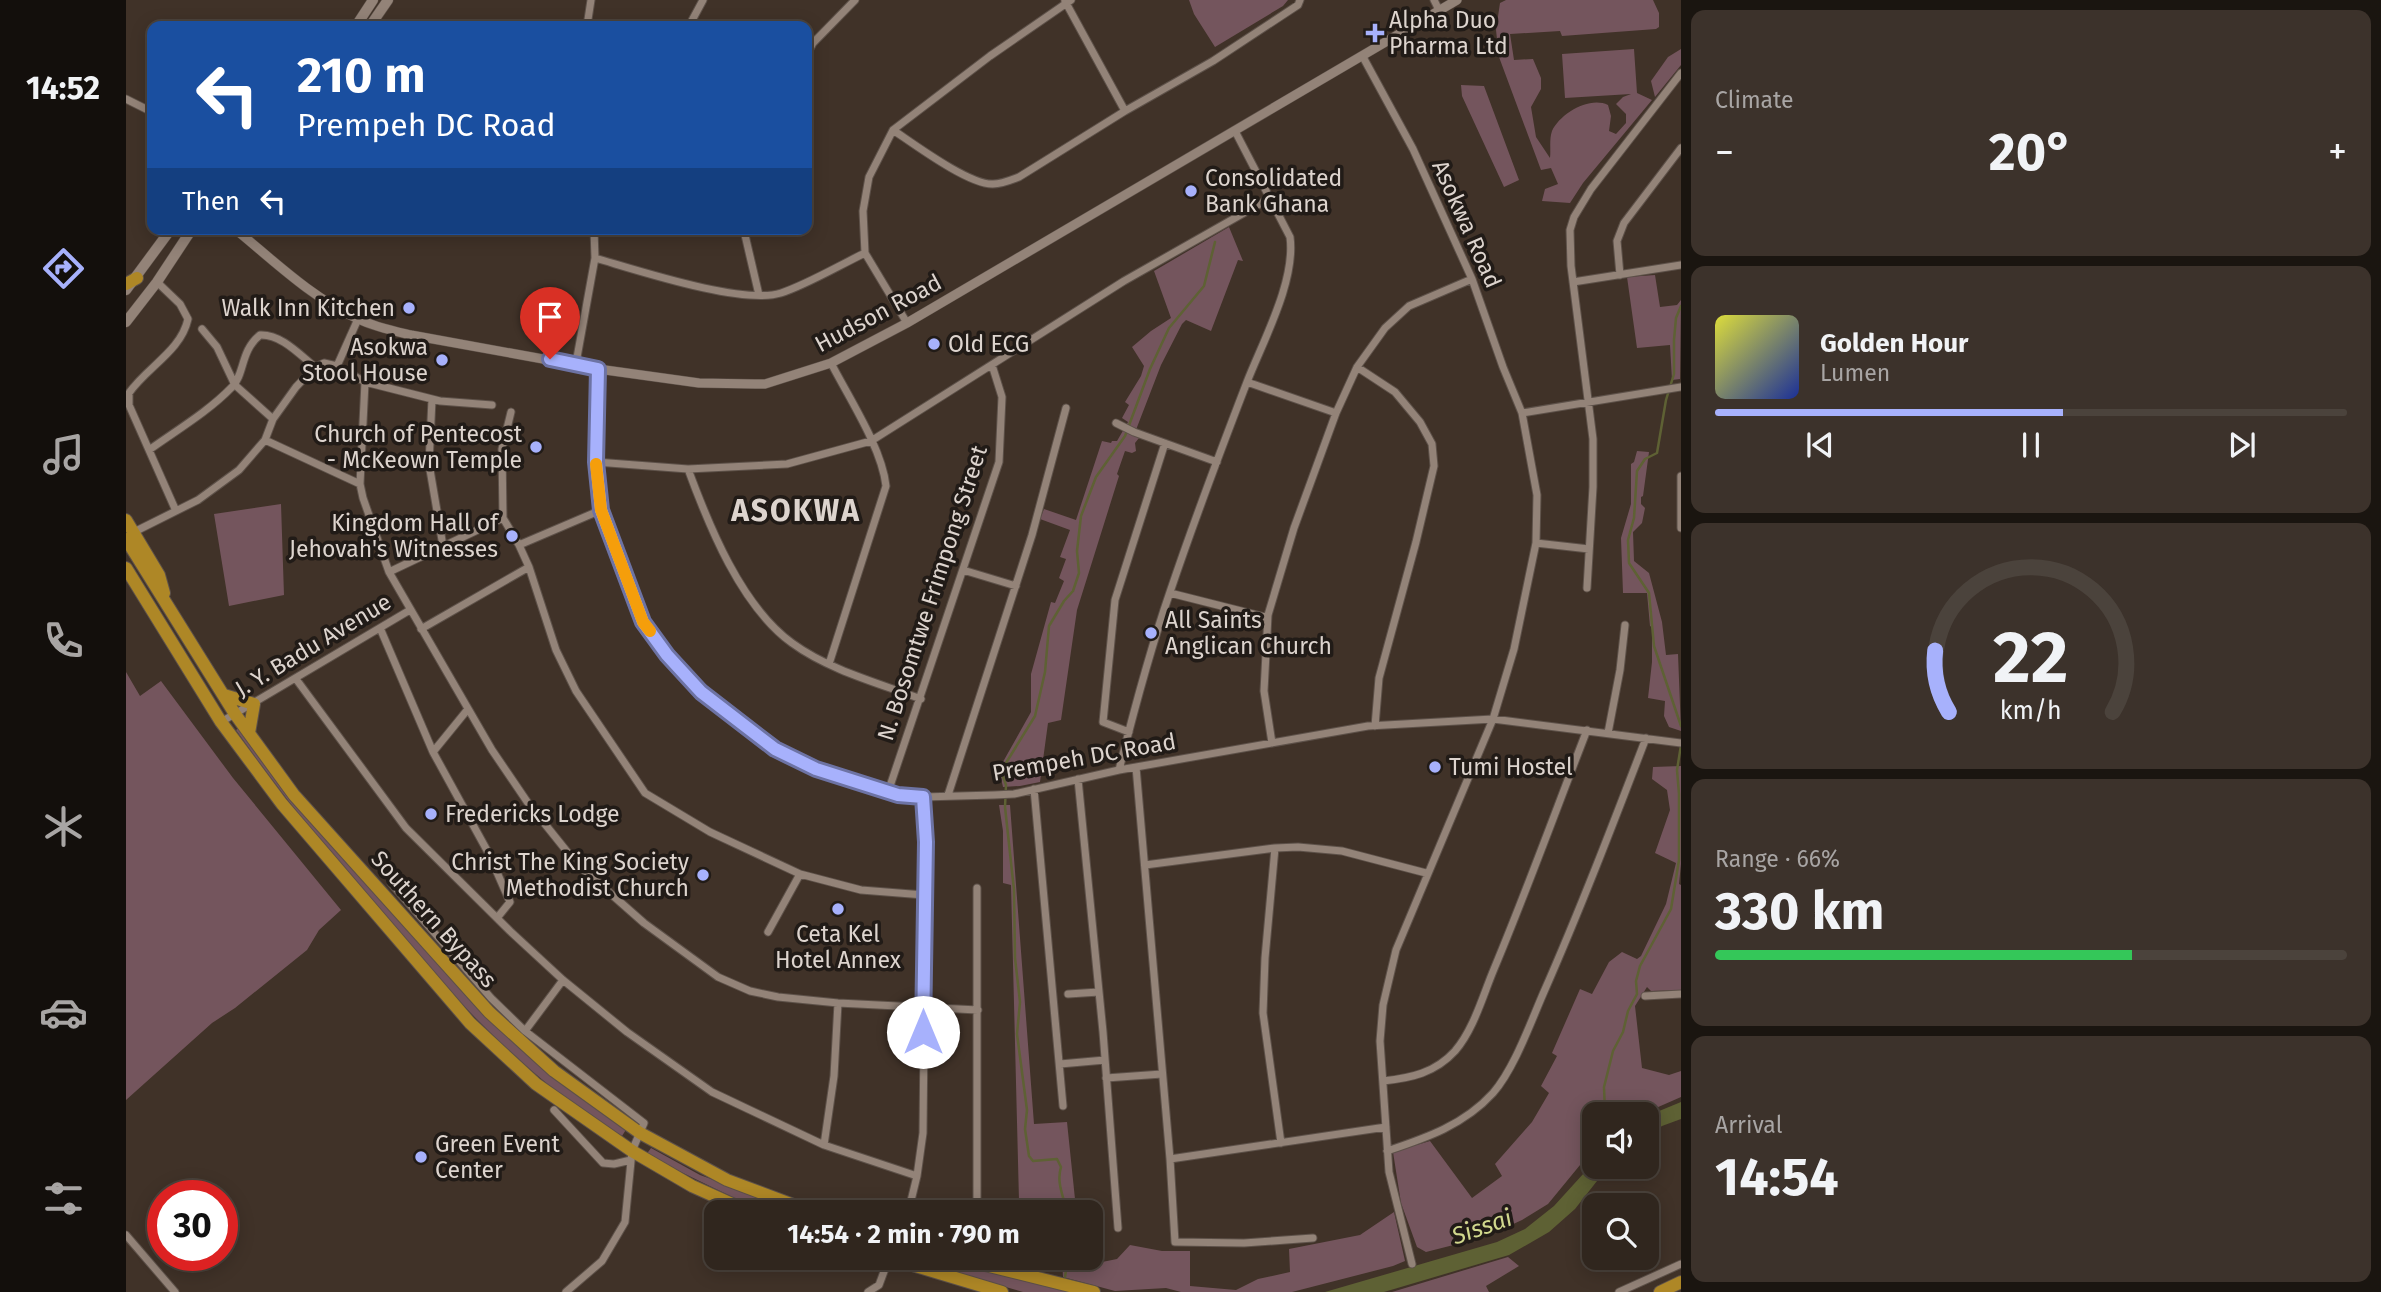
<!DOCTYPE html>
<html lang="en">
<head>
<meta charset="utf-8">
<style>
  body { margin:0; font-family:"Fira Sans",sans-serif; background:#3c322b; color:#f1f3f6; height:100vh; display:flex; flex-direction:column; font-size:26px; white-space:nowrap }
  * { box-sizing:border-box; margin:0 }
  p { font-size:23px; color:#a8a5a4 }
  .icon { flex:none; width:38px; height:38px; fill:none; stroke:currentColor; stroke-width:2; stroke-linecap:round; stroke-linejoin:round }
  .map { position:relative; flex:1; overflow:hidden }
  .drawer { display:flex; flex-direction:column; gap:10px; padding:10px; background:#1a1510; width:700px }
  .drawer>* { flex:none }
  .top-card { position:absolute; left:21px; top:21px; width:665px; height:214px; border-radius:14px; box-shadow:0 4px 18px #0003,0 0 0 2px #4b433c; background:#1a4fa0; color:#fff; overflow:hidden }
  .fabs { position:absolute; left:1456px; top:1102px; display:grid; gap:14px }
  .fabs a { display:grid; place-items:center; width:77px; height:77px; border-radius:14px; background:#30261e; box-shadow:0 4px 18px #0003,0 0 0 2px #4b433c; font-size:35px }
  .speed { position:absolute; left:21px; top:1180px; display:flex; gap:14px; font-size:35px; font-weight:700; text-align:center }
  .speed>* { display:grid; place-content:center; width:91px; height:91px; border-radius:50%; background:#30261e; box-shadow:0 4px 18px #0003,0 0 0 2px #4b433c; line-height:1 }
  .speed .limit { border:10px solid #d22; background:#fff; color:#111 }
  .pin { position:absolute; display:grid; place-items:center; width:60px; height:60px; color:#fff; margin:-72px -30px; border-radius:50% 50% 50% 0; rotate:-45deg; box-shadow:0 0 7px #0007 }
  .pin .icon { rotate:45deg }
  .me { position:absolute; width:77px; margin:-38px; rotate:0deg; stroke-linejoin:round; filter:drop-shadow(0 0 5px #0008) }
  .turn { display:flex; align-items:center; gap:24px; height:147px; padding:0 35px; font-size:32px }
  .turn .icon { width:91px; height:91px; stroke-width:2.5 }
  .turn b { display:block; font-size:49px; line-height:60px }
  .then { display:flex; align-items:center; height:66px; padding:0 35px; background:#0003; gap:14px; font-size:26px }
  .big { font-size:52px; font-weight:700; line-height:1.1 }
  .drawer .widget { flex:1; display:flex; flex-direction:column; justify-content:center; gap:10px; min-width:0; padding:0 24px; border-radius:14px; background:#3c322b }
  .drawer .dial { align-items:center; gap:0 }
  .dial svg { height:182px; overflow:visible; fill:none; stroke:#4b433c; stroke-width:7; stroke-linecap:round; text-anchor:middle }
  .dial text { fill:#f1f3f6; stroke:none }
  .song { display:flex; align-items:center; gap:21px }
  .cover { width:84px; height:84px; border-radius:10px; background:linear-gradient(135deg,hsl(60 70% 55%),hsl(230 70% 35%)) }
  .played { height:7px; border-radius:4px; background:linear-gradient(90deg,#a7b1fc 55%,#4b433c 55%) }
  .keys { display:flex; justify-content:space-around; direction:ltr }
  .heat { display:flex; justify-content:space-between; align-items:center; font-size:38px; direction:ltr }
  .charge { height:10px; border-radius:5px; background:linear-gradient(90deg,#34c759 66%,#4b433c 0) }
  .trip { position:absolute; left:578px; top:1200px; width:399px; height:70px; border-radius:14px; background:#30261e; box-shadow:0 4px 18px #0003,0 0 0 2px #4b433c; font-weight:700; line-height:70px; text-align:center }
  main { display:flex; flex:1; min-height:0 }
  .dock { display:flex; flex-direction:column; width:126px; justify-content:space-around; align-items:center; background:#130f0c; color:#a8a5a4 }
  .dock .icon { width:49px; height:49px }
  .dock .selected { color:#a7b1fc }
  .dock b { font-size:32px; color:#f1f3f6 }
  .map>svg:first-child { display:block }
</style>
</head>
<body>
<main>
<nav class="dock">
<b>14:52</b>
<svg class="icon selected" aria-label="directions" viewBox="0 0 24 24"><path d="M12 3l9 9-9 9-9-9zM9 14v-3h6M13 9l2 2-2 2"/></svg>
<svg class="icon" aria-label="music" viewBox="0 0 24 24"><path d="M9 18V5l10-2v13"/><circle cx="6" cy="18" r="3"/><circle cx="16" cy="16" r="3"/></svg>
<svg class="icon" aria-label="phone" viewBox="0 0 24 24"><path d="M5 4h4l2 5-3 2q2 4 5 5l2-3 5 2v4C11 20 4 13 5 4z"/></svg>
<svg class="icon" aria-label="climate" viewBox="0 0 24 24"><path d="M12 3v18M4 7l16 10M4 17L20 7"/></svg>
<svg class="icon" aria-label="car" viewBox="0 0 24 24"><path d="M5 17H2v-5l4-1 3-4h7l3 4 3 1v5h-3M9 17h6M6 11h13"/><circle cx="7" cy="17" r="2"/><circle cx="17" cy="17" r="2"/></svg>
<svg class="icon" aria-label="filters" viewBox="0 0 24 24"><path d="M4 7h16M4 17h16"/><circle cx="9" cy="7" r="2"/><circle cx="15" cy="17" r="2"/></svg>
</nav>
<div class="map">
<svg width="1555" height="1292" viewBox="0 0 1555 1292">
  <rect width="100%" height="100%" fill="#403228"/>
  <path fill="#74555d" d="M1063,0h99l-5,6 -68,41 -21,-33z
    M1380,0h147l6,13v14l-3,2 -94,7 -2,-5 -50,3 4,26 19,-1 8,19v11l-10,18 5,30 14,21c1,-8 -1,-19 2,-27 8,-17 37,-35 56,-26l3,11 -2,15 7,3 10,-11v-9l-10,-10 7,-7 8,-3 -66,4 -3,-44 72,-5 3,44 15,7 -69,83 -13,20 -28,-2 3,-12 13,-5 -7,-16 -10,2 -42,-113 -3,-27 4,-27z
    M1555,49v16l-26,32 -4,-16 17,-24z
    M1335,85l23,1 35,94 -15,7 -42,-91z
    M1103,227l14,34 -5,-1 -27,71 -25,-11 -4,4 -21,41 -27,70 5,3 -4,5 1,8 -4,2 -7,-2 -8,23 2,2 -42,134 -16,110 -13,3 -8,59 -20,4 -17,1 -4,-18 32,-57v-38l20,-72 4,1 9,-22 -5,-3 7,-19 -6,-2 10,-27 -30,-11 4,-10 32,11 26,-79 9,2 1,-2h5l11,-19 -6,-4 7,-13 -4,-3 16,-26 3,-10 -12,-19 19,-16 20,-13 -17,-47z
    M1529,275l5,32 17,-2 4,-5 -1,79 -8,1 -2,-35 -33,3 -10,-71z
    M1511,451l12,1 -6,44 -2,1v7l4,4 -3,15 -9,9 1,29 15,12 13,49 4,33 12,-1 3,77 -12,-4 -5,-11 1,-15 -17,-3 4,-36v-35l-2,-1 -3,-33h-24l-2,-55 10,-34v-40l3,-2z
    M155,504l3,91 -55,11 -15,-92z
    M0,672l14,24 21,-15 72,97 108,132 -22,20 -12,20 -72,58 -23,15 -86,77z
    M114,727l203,237 184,164 -5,8c-94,-55 -166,-136 -237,-218 -52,-61 -103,-122 -149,-188z
    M1555,766v98l-2,20 2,1v105l-30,1 -4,-4 -12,19 7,62 27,7 12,-4v26l-41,18h-46v33l-46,56 -26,16 -37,17 -59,15 -9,-5 -16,-44 -8,-51 37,-11 42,57 30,-22 -7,-12 37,-42 17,-29 -8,-7 16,-30 -5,-3 28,-64 12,5 17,-32 13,-10 15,7 4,-3 25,-52 10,-41 -21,-10 15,-43 -3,-20 -15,-11 1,-12z
    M873,805h11l24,319 33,-2 8,77 -6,3 1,11h-9l-1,-13 -41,1 -8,-316 -8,-2v-52z
    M525,1148l49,27 105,38h-36l-14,-5 -109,-53z
    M1268,1212l11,49 -12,5 -101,26h-111l-15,-4 -51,3 -52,-14 -1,-19h28v-3l2,9 25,-5 13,-14 32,6h28v35l46,4 22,-11 32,-7 -1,-23 71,-14z
    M1382,1257l11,9 -33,20 3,6h-97z
    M779,1258h43l133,34h-58z"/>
  <path fill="#5e6134" d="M1555,1102v17l-19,7 -15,10v-20z
    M1468,1162v5h14l-33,42 -26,23 -40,23 -125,37h-59l172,-50 28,-13 29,-23z"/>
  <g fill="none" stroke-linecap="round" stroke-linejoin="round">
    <path stroke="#5e6134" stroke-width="2.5" d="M1555,306l-5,12 -2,22v34l-8,26 -9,53 -12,6 -8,12 -3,47 -6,22 1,23 20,30 5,53 27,80
      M1477,1115l2,-4 -1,-24 9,-36 10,-19 5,-21 9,-17 -1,-13 4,-15 31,-57 8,-49v-66l-2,-24 4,-25
      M941,1213c-3,-16 -11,-30 -6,-46l-4,-8 -24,2 -4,-5 -4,-27 2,-19 -10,-76 3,-32 -5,-44 -1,-68 -9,-83 1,-22 -5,-14 34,-55 10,-44 4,-46 15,-25 9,-10 6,-18 -2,-22 4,-35 15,-39 29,-41 25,-67 19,-41 35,-42 11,-44
      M939,1277l3,-19"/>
    <g stroke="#5d5149" stroke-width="9">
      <path id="minor" d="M1308,0l5,10
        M939,1l60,110
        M461,26l4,-26
        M563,26l14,-26
        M681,54l6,-11 42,-43
        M1237,57l50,92 59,130 31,88 19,46 15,82 -1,48 -22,106 -21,70 -97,231 -13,55 -3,36 9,131 23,92
        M0,99l26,13
        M767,130c21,14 76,55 100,54 9,0 18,-4 26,-7l106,-66 88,-50 85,-56 2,-5
        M619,229v6l14,60
        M469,258c42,12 147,47 186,35 25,-8 59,-28 84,-40
        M1494,275l-3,-34 7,-18 57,-75
        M31,282l23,22 8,15c-7,32 -41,48 -59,74v12l47,106
        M1447,282l108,-17
        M781,323l-42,-70 -2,-42 6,-34 24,-47 97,-74 81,-56
        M76,329l15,18 18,38 38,34
        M450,363l19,-105 -1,-29
        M211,366l21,-47
        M1231,367l38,25 25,30 12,22 2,22 -18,76 -37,136 -4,48
        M472,369l-2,93 5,48 42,112 24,33 34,37 74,57 41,20 82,26 25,2 71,-2 20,-1 105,-24 249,-44 125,-7 188,24
        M239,382l-5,102 3,14 26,74 103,178 36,53 49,61 67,59 74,54 32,14 28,6 60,6 140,7
        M1121,382l89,31
        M306,399l-3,65 14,82
        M385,412l-9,37 1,69 16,27 10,22 27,83 20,41 69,102 65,39 90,42 61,16 63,5
        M1396,413l159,-26
        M990,423l18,9 83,30
        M139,440l95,44
        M23,450c28,-20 60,-39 83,-63 13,-13 8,-36 28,-52 21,-1 39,19 55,32
        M470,462l92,7 99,-5 84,-23 253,-160 148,-84
        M562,469c21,57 53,137 104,174 37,27 86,40 129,56
        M1555,476v52
        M8,532l64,-32 41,-30 26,-30 8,-21 23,-32 19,-20 9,-4 13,3 28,16 75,19 52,4
        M1410,543l53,6
        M393,545l82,-35
        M837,570l53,16
        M263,572l114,-54
        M1461,588l6,-101v-48l-22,-173 -1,-36 4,-13 17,-28 90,-116
        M1044,593l95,24 3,-2
        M254,628l53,124
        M295,629l108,-62
        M703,664l57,-178c-4,-38 -37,-88 -55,-123
        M170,679l110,149 104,103 53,49 64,52 85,60 112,53 93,31
        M342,709l-35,43 56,102 21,48 -13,16
        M95,722l189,-112
        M1003,732l-26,-10 12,-122 50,-157
        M1482,733l12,-63 5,-45
        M1146,743l-8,-52 4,-76 26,-87 42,-115 21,-46 28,-39 24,-22 63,-27
        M1010,767l34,392 5,83 69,1 69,-5
        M993,770c15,-60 31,-120 51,-178 24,-71 50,-140 77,-210 16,-41 49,-101 43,-145l-55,-106
        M952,779l25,253 15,196
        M908,789l29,317
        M762,792l111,-330 3,-65 -10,-32
        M822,795l84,-260 34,-127
        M1149,848l-10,110 -2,55 18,130
        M1019,865l130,-17 23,-1 44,4 84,22
        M265,883l100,115 34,33 119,92 -12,28 -7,71 -23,39 -36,31
        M851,888v325
        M642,932l32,-58
        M942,994l31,-2
        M1519,996l36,-2
        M399,1031l38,-51
        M934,1064l45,-4
        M980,1078l56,-4
        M1257,1081c28,-3 52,-8 72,-30 19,-22 28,-56 39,-82 33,-79 62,-159 93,-239
        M428,1110l49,53 11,1 17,-4
        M698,1145l10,-69 4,-73
        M1261,1151c39,-13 77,-26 106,-58 21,-24 37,-69 50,-99 37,-84 70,-170 103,-256
        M1044,1159l216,-32
        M782,1213l9,-37 6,-43 3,-291 -3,-45
        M0,1235l49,57
        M742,1292l11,-7 10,-27
        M1493,1292l62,-28"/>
    </g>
    <g stroke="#5d5149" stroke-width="10">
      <path id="tertiary" d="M109,229c39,32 77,69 123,90 17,8 36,12 53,16l187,34 101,14 56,1h10l66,-21 76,-40 550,-323"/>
    </g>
    <g stroke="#5d5149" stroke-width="11">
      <path id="secondary" d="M230,26l17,-26
        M244,26l18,-26
        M0,290l45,-61
        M0,322l31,-40 35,-53"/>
    </g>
    <g stroke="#5d5149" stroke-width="14">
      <path id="trunk" d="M0,284l11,-6
        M0,520l33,55 5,18
        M0,539l109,175 59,81 195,217 65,59 86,62 87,47 88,33
        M0,568l95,154 61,82 188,219 66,61 96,67 60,35 60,27
        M98,695l30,9 -5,29
        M763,1258l113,34
        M831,1258l137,34
        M1534,1292l21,-10"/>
    </g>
    <use href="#minor" stroke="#938378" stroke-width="7"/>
    <use href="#tertiary" stroke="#938378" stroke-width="9"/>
    <use href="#secondary" stroke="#938378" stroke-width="10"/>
    <use href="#trunk" stroke="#ae8726" stroke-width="12"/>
  </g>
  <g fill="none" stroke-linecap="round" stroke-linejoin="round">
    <g stroke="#6d73a4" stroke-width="18">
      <path id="route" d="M424,359l48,10 -2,93 5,48 42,112 24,33 34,37 74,57 41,20 82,26 25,2 3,45 -3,190"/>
    </g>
    <use href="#route" stroke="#a7b1fc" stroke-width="12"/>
    <path stroke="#f59e0b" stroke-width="12" d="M470,464l5,46 42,112 7,9"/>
  </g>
  <g fill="#a7b1fc" stroke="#211b17" stroke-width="2.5">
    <path d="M1245.5 22.5h7v7h7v7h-7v7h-7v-7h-7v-7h7z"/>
    <circle cx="1065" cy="191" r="7"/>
    <circle cx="283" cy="308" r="7"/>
    <circle cx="808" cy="344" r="7"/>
    <circle cx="316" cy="360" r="7"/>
    <circle cx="410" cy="447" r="7"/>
    <circle cx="386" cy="536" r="7"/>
    <circle cx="1025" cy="633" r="7"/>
    <circle cx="1309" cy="767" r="7"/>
    <circle cx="305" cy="814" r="7"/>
    <circle cx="577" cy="875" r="7"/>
    <circle cx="712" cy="909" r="7"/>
    <circle cx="295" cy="1157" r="7"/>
  </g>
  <g text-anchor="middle" stroke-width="7" stroke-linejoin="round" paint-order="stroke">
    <g font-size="23" fill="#ddd4ce" stroke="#211b17" text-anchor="start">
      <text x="1263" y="28">Alpha Duo<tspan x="1263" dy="26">Pharma Ltd</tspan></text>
      <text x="1079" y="186">Consolidated<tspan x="1079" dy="26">Bank Ghana</tspan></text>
      <text x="269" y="316" text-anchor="end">Walk Inn Kitchen</text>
      <text x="822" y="352">Old ECG</text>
      <text x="302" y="355" text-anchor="end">Asokwa<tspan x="302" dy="26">Stool House</tspan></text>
      <text x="396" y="442" text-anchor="end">Church of Pentecost<tspan x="396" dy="26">- McKeown Temple</tspan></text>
      <text x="372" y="531" text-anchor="end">Kingdom Hall of<tspan x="372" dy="26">Jehovah's Witnesses</tspan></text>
      <text x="1039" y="628">All Saints<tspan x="1039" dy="26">Anglican Church</tspan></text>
      <text x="1323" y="775">Tumi Hostel</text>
      <text x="319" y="822">Fredericks Lodge</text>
      <text x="563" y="870" text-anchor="end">Christ The King Society<tspan x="563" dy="26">Methodist Church</tspan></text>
      <text x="712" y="942" text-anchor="middle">Ceta Kel<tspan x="712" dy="26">Hotel Annex</tspan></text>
      <text x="309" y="1152">Green Event<tspan x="309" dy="26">Center</tspan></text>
    </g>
    <g font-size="23" fill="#ddd4ce" stroke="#211b17">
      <text transform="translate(1341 224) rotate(66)" y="8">Asokwa Road</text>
      <text transform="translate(752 313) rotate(-28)" y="8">Hudson Road</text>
      <text transform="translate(806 593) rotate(-72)" y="8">N. Bosomtwe Frimpong Street</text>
      <text transform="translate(187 645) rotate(-31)" y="8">J. Y. Badu Avenue</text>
      <text transform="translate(958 757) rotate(-10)" y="8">Prempeh DC Road</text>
      <text transform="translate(308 919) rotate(48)" y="8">Southern Bypass</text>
    </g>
    <g font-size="24" font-style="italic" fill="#d1d88d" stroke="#211b17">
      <text transform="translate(1356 1227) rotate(-19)" y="8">Sissai</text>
    </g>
    <g font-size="30" font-weight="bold" letter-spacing="2" fill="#ddd4ce" stroke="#211b17">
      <text x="670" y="521">ASOKWA</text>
    </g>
  </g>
</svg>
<div class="fabs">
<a><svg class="icon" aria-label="sound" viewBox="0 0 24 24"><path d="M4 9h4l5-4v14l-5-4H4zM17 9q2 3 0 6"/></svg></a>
<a><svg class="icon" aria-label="search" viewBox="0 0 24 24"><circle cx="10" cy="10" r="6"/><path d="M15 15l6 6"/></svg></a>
</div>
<div class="speed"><div class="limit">30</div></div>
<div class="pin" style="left:424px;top:359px;background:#d93025"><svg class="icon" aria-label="arrive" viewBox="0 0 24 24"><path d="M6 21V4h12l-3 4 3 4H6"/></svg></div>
<svg class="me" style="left:797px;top:1032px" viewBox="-20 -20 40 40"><circle r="19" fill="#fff"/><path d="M0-13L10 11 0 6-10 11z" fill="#a7b1fc"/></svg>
<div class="trip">14:54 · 2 min · 790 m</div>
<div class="top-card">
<div class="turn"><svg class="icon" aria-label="left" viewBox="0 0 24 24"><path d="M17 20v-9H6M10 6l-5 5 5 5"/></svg><div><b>210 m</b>Prempeh DC Road</div></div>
<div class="then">Then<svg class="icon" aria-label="left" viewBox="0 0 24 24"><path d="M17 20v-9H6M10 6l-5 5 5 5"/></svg></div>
</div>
</div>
<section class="drawer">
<div class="widget"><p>Climate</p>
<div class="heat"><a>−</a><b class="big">20°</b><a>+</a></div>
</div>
<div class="widget">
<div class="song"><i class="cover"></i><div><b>Golden Hour</b><p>Lumen</p></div></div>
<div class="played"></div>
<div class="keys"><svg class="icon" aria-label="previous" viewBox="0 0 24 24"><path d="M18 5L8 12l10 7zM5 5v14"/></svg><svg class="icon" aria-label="pause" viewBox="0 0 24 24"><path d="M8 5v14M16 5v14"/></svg><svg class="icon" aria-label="next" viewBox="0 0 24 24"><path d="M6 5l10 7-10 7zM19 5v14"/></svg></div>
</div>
<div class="widget dial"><svg viewBox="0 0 100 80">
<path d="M14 69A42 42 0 1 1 86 69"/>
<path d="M14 69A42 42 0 0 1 8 42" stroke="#a7b1fc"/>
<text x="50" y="56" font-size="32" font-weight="700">22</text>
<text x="50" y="72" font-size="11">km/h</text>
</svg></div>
<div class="widget"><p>Range · 66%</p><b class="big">330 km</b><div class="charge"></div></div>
<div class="widget"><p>Arrival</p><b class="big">14:54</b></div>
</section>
</main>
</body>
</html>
